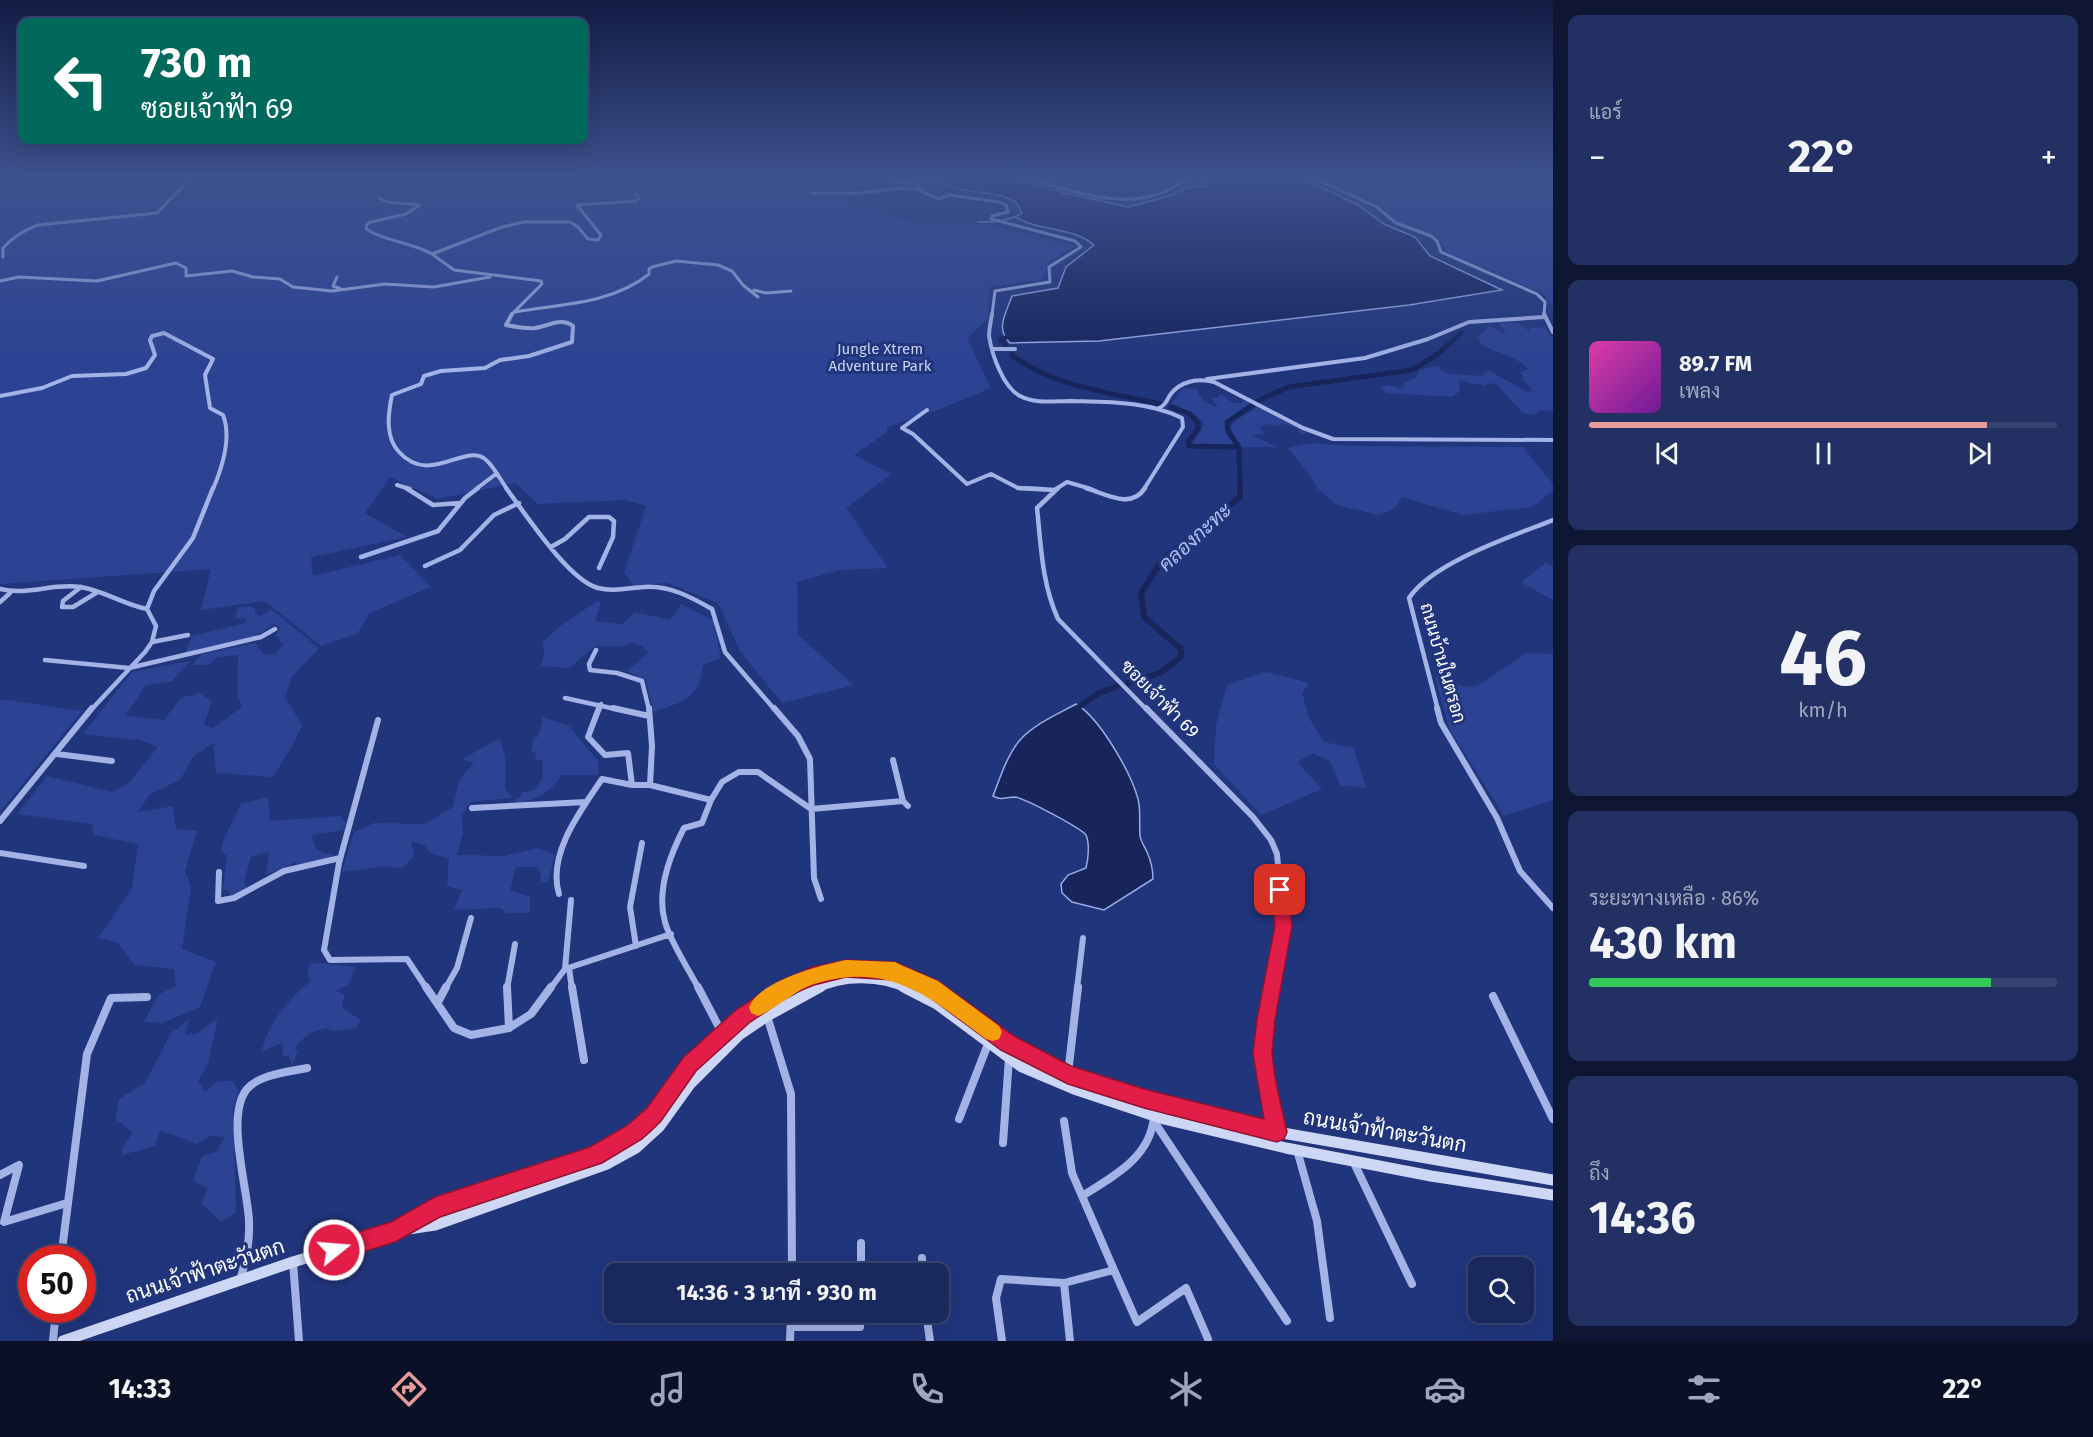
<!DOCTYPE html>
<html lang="th">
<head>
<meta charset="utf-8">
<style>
  body { margin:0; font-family:"Fira Sans",Sarabun,sans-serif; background:#223063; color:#f1f3f6; height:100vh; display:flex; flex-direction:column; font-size:22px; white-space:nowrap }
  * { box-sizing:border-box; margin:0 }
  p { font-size:20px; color:#9fa6bc }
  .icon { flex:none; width:33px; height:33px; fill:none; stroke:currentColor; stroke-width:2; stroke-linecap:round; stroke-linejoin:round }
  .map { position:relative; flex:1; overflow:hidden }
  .panel { display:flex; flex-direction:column; gap:15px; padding:15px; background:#0e1633; width:540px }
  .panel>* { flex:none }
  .hud { position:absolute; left:18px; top:18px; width:570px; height:126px; border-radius:12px; box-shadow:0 6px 24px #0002,0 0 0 2px #374472; background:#00695c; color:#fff; overflow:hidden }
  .buttons { position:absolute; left:1468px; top:1257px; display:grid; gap:12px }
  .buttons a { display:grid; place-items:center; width:66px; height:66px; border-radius:12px; background:#19285d; box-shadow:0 6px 24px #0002,0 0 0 2px #374472; font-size:30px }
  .speed { position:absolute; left:18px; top:1245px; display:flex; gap:12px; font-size:30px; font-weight:700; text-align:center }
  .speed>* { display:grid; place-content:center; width:78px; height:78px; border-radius:50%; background:#19285d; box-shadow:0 6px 24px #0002,0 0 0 2px #374472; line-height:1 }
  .speed .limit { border:9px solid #d22; background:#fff; color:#111 }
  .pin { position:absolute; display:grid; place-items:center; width:51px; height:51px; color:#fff; margin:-26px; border-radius:12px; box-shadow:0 3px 9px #0006 }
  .me { position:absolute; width:66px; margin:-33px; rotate:73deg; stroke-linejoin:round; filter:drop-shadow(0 0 4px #0008) }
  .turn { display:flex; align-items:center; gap:21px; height:126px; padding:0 24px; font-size:27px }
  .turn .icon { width:78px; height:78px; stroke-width:2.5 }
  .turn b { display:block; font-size:42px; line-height:51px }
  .big { font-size:45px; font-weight:700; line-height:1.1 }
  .panel .widget { flex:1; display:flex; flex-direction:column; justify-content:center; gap:9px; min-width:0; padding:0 21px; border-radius:12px; background:#223063 }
  .panel .dial { align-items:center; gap:0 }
  .dial b { font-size:78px; line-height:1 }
  .song { display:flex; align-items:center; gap:18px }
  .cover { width:72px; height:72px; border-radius:9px; background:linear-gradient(135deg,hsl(320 70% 55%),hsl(280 70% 35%)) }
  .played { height:6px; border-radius:3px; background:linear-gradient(90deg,#e69b98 85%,#374472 85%) }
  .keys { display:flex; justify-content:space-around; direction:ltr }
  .heat { display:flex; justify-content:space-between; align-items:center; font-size:33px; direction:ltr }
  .charge { height:9px; border-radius:4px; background:linear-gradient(90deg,#34c759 86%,#374472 0) }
  .trip { position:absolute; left:604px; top:1263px; width:345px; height:60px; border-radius:12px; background:#19285d; box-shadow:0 6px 24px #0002,0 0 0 2px #374472; font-weight:700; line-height:60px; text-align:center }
  .dock { display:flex; height:96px; justify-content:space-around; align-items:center; background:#0a1025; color:#9fa6bc }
  .dock .icon { width:42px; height:42px }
  .dock .active { color:#e69b98 }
  .dock b { font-size:27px; color:#f1f3f6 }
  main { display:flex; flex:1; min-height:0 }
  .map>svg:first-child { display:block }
</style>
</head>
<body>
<main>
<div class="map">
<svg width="1553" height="1341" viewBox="0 0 1553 1341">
  <rect width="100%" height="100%" fill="#21357c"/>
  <path fill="#2c4394" d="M0,177h815l34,26 70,21 70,1 86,21 -26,15 -7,19 -53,7 -1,32 -21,19 24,50 -51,21 -53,18v5l-33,23 37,19 -45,34 42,60 -48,2 -43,12 1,53 56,50 -72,18 -42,-52 -22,-48 -51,-20 -34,2 -9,-13 22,-66 -21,-6 -87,4 -23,-21 -78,16 -47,-22 -25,36 42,24 -96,20 2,19 87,-21 31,32 -61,26 -13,21 -36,12 -56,-45 -64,9 10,-41 -211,15z
    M1035,177h132l2,2 -73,12 -34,-4z
    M1311,177h242v130l-9,-13 -95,-41 -15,-18 -34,-12 -20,-16z
    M1499,323h19l11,8 1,-3 14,-1 9,12v72l-14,-1 -5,5 -11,-2 -27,-29 -10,-1 -1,3 -26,-6 1,11 -7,6 -66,-4 -7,-6 9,-2 14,4 1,-7 12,-4 3,-8 20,-4 2,4 9,4 34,2 1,-5 7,1 35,20 6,-1 -11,-13 3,-1 -5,-5 8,-3c-11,-14 -33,-15 -48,-26l-2,-6 11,-11 13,7h4z
    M1183,388l14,1c4,12 10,16 22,18l-7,-7 9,-6 12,9h8l2,-3 7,3 -25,18v10l10,14h-43l12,-21 -7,-8 -25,-13z
    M1257,407l52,27 -9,-1 -2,-4 -17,-6 -1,3 -11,-2 -10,3 6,7 -13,1 25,12h-36l-11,-18 5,-8z
    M1310,443l38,3 175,1 30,37v7l-21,16 -69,8 -61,-18 -8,12 -15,6 -42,-10 -20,-17 -10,-17 -19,-23z
    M1546,563l7,4v33l-32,-18z
    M597,601l4,2 -6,18 28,3 12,-12 35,8 11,-16 32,16 8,38 -18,7c-3,33 -22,38 -50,47l-7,-32 -19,-9 21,-18 -6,-7 -10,-4 -11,5 -26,-1 -26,22 -28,-2 3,-11 -1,-13 12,-12z
    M252,606l3,3v4l6,3 10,-7 48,39 -27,29 -7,20 17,28 -7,16 -22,36 -57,-4 -3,-30 -20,14 -13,23 -30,14 -12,18 35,-6 3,23 21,2 -12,40 6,16 -9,62 34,13 -16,45 -38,16 -18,-1 14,-27 18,-9 -2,-17 -39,-4 -17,-22 -20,-5 34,-50 6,-44 -44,-9 -2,-11 -75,-10 30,-38 65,16 16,-8 30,-37 -19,-7 -56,-6 49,-62 58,-11 -18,20 -26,4 -21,31 39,4 17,-22 18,-5 13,8 -8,24 9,3 29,-21 -5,-12 1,-40 -21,2 -8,8h-17l10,-11 53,-11 9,12 11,-1 8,-9 -7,-10 4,-8 -6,-3 -18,12 -71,17 7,-17 53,-13 1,-5 -11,1 3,-12z
    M1526,653l27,1v146l-49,16 -54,-86 -15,-53 9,-2 19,12 14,-1z
    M1266,672l43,11 -7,10 7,25 15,24 30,6 12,40 -26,-3 -10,-24 -18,-8 -15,9 25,27 -61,26 -47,-51 2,-39 11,-40z
    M0,699l82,12 -82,101z
    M543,717l26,9 29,35v14h-37c-8,16 -28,27 -45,28l-1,-4 6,-3 1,-4 12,-2 9,-13 -1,-17h-6l-1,-8h-4l3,-14 4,-1z
    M500,738l5,19v31l7,10 -42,4 -8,14 1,17 -6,22 48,1 33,-8 17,6 -7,28 -7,-1 -2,-14h-23l-6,23 20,7v16h-23l-7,-5 -46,2 8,-20 -15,-4 2,-28 -18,-4 -7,-9 -13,-4 3,15 -12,12 -18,-2 -42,6 12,-40 20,-9 51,1 28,-17 6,-27 15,-18 -13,-2z
    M268,797l2,24 71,-5 5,8 -3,6 -31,5c1,15 9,20 23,19l-3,3 -34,8 -2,-3 -30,13 3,-23 -18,4 -7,26 2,5 -4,6 -11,5 -1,-6 -7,-3 4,-33 -6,-5c2,-16 14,-31 19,-47z
    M319,963l37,4 -8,18 -12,6 9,3 -3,13 18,13 -4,8 -24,3 -5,-3c-15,3 -24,8 -33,21l4,2 -6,15 -3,-10 -6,1v-14l-21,8c6,-29 27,-51 48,-70l-3,-11 3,-6z
    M218,1018l-10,46 -10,17 7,11 13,-11h15l6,10 -6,17 3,104 -15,10 -19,-18 5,-16 -14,-8 9,-24 14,-4 9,-15 -15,-1 -13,8 -37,-14 -5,16 -33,9v-5l11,-18 -18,-13 4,-20 26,-16 26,-50 18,-13 -4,15 13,-2z"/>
  <path fill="#17255b" stroke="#98abe7" stroke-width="1.5" d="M919,177h88l58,16 63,14 41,-11 22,-10 15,1 -2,-7 3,-3h93l58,28 26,19 31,13 15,19 72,34 -93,15 -310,36 -89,2c-15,-14 -4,-30 2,-47l46,-8 8,-21 28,-22c-23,-19 -53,-13 -79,-28l7,-4 -6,-11 -13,-6 -45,-7z
    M1076,704c24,14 55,69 62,95 3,12 1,25 2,37 1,6 5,11 7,16 4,9 6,18 6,27l-49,31 -32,-8 -10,-9 -1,-9 7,-9 18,-7c2,-8 4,-24 0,-33 -4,-6 -61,-37 -71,-38 -9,0 -13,4 -22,-1 7,-18 14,-41 27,-56 14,-16 38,-26 56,-36z"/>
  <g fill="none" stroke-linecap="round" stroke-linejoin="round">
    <path stroke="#98abe7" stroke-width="1.5" d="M1000,221l15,-4
      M978,222h17"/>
    <path stroke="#17255b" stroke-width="5" d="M1005,338l-5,1 6,7
      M1012,355c40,31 100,38 148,49
      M1257,401l32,-14 123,-17 26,-16 23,-21
      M1171,407l19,7 8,9v6l-10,13 1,4 50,1
      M1240,489l-1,-42 -11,-16 -1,-9 26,-17"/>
    <path stroke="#17255b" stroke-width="6" d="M1128,683l32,-10 21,-16v-8l-37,-32 -3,-24 21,-33 78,-63v-9
      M1080,706l19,-13 19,-7"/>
    <path stroke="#a4b3e6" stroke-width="3" d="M886,177l5,4 26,3 5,8 17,7 10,-4 51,7 6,3 2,7 -16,4 -1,3 84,22 6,6 -32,20 1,15 -55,9 -3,24
      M1022,177c42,11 96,33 139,16 9,-3 17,-9 25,-13l-3,-3
      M1311,177l66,30 19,16 35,13 6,5 4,11 96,42 8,8 -1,13
      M811,193h49l42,-5 17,1
      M379,198l9,4 32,3 -14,9 -35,8 -4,2 -1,5c20,13 45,13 66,25
      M3,257v-9c10,-11 21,-18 35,-23l119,-12 35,-36
      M337,277l-4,9 8,3
      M0,281l19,-4 78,4 79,-18 10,5v8l46,-5 21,6 27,2 13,8 39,4 53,-7 49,3 56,-10
      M754,290l12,3 25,-2
      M515,312c45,-8 97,-8 134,-38v-5l3,-2 24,-6 42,4 14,6 11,14 15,12
      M511,315l31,-31 -1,-3 -87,-11 -22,-16 70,-27 22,-5h46l8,5 10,12 10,1 3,-5 -24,-30 59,-4 3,-3 -4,-4"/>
    <path stroke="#a4b3e6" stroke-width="4" d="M992,314c-1,7 -3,15 -3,22 3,19 14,51 31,60 15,8 34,5 50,5 37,1 78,0 112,17l1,9 -39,62
      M1544,314l9,18
      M992,349h23
      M1207,379l158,-21 63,-19 41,-17 75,-5
      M0,396l42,-8 30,-12 54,-2 20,-6 9,-13 -5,-15 2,-4 12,-3 49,26 -8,16 5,33 13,7c9,23 -1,53 -10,74
      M1157,409c8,-3 9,-7 13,-14 10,-14 28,-17 44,-13l89,46 30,11 220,1
      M927,410l-25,18 11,6 54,50 24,-10 27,14 26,1
      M397,485l13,4
      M476,489l20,-15
      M507,489c-6,-8 -13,-23 -22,-30 -21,-16 -55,27 -86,-7 -14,-15 -11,-38 -7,-57l29,-11 3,-8 17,-5 44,-3 15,-8 29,-4 43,-14 1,-16c-12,-9 -24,0 -38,2 -9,1 -19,-1 -29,-3l6,-11
      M1056,489l11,-7 24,7"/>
    <path stroke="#a4b3e6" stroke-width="4.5" d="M406,488l27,17 27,-2
      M506,488c19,25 62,92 92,100 15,4 30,0 46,-1 25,-2 47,10 68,22l13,43 50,58
      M1018,488l37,2
      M1058,488l-21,20c4,38 5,76 21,111l89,91
      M1086,488c20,6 45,22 59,0
      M551,547l14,-8 24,-22h20l5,4 -1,16 -14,31
      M361,557l77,-26 27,-33 13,-10
      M425,566l35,-16 34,-35 25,-12
      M81,587l-18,14 -1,6h11l23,-14
      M0,589c27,7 52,-6 80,-2 23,3 44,18 67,22
      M0,602l10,-9
      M147,609l7,-18 39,-53 20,-50
      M152,642l36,-7
      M596,650l-7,14 1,6 27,3 25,8 7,29
      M45,660l84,8 132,-31 14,-8
      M565,698l55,12
      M91,710l54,-58 7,-10 4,-16 -9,-17
      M599,710l2,-6
      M1438,710l-29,-112c24,-36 104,-62 144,-78"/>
    <path stroke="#a4b3e6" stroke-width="6" d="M599,708l-11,29 17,18 23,-2 4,32
      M613,708l36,8
      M649,708l3,38 -2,39
      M774,708l24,28 12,23 4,119 7,21
      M1146,708l107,109 18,23 6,14 6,72 -11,63
      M1437,708l4,15 56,95 23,53 33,37
      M378,720l-39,143 -15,87 6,10 77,-1 20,30
      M57,754l55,7
      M893,760l10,41
      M472,808l114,-6
      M0,821l92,-113
      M0,853l84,13
      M219,872l-1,29 16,-3 50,-27 56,-13
      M559,894c-12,-40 22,-84 43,-115l30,6h18l61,15
      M636,946l-6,-39 12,-64
      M569,968l3,21
      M565,969l6,-69
      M445,989l12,-21 14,-50
      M507,989l8,-45
      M550,989l15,-20 106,-35
      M699,989c-10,-19 -29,-48 -34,-67 -9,-31 5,-67 19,-94l18,-5 9,-23 11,-18 17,-10h19l53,37 92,-8 5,5
      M1077,989l6,-51"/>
    <path stroke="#a4b3e6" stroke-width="8" d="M426,987l28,41 17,7 38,-7 22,-14 20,-27
      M507,987l2,41
      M572,987l12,73
      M698,987l24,46
      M1272,987l-9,67 14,77
      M1493,996l60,123
      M438,1002l8,-15
      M761,1005l6,11 24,78 1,180
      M1068,1074l10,-87
      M959,1119l29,-75
      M1064,1121l8,52 10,23
      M1155,1123l132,198
      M1003,1143l6,-85
      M1297,1150l20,71 13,97
      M1354,1163l58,121
      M0,1175l19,-10 -15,57 63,-19
      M861,1243v31
      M61,1258l26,-204 24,-56 36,-1
      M922,1258l1,16
      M293,1262l6,79
      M1114,1270l23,52 49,-34 22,51
      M240,1280c6,-19 10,-39 9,-59 -1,-31 -24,-106 -2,-132 13,-15 42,-17 60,-21
      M926,1312l4,29
      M791,1327h69l1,-15
      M53,1341l3,-31
      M790,1341l1,-29
      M1002,1341l-6,-43 5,-19 63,4
      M1070,1341l-6,-58 50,-13 -32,-74c32,-20 69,-39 72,-80"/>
    <path stroke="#ced6f5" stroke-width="9" d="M784,989c30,-18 76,-25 110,-18 13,3 28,12 39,18
      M817,989c25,-14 65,-13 90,0"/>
    <path stroke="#ced6f5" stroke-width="11" d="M904,987l33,17 85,63 52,22 90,30 122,29 145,28 122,19
      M930,987l77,56 61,31 76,24 133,34 276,48
      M399,1229l36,-21 159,-52 41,-24 19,-17 36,-50 53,-48 43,-30
      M63,1341l230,-79 102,-31 40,-6 172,-61 29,-16 23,-21 31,-43 49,-49 28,-19 53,-29"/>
  </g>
  <linearGradient id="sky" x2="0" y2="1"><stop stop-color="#121d44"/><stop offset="0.48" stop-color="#3d518e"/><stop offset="1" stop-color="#3d518e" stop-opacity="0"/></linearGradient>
  <rect width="1553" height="365" fill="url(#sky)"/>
  <path fill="#e11d48" stroke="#92132f" stroke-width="1.5" d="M1280,883l6,2 2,5 4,36 -17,93 -3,35 4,29 11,49 -3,7 -7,3 -133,-34 -76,-24 -67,-34 -76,-56 -31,-14 -48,-3 -32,8 -22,9 -43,29 -53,48 -35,50 -9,9 -10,9 -40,24 -162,54 -45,25 -61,19 -8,-4 -3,-7 3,-8 65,-20 44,-25 155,-50 38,-22 10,-9 9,-8 36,-50 53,-48 44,-29 33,-14 33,-7 49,2 43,19 76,55 57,30 73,23 120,30 -11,-65 4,-35 18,-93 -3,-36 2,-5z"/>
  <path fill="#f59e0b" d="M846,960l49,2 6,3 37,16 61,45 3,6 -3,7 -6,2 -7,-2c-57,-42 -96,-78 -172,-55 -21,7 -36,24 -56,32l-7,-3 -2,-6c10,-26 72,-42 97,-47z"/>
  <g text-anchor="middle" stroke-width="6" stroke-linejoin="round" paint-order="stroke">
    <g font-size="15" fill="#c8d2f5" stroke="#21357c">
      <text x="880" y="354">Jungle Xtrem<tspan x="880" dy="17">Adventure Park</tspan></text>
    </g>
    <g font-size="18" fill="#fff" stroke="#21357c">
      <text transform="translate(1443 663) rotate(74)" y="6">ถนนบ้านในตรอก</text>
      <text transform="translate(1160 699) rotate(45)" y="6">ซอยเจ้าฟ้า 69</text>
    </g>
    <g font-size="20" font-style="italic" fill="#b0beee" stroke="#21357c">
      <text transform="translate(1195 537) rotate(-42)" y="7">คลองกะทะ</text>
    </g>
    <g font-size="21" fill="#fff" stroke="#21357c">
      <text transform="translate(1385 1131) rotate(10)" y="7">ถนนเจ้าฟ้าตะวันตก</text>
      <text transform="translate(205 1271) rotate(-18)" y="7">ถนนเจ้าฟ้าตะวันตก</text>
    </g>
  </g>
</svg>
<div class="buttons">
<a><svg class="icon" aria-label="search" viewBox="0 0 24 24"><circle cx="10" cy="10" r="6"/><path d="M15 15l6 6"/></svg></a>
</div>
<div class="speed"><div class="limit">50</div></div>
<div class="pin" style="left:1280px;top:890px;background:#d93025"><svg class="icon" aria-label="arrive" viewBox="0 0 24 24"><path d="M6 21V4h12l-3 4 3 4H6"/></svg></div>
<svg class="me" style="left:334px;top:1250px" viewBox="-20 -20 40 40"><circle r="17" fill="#e11d48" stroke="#fff" stroke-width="3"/><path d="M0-11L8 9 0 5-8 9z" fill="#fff"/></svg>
<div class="trip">14:36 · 3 นาที · 930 m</div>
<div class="hud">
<div class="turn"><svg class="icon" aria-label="left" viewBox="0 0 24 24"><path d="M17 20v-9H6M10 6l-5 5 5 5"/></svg><div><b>730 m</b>ซอยเจ้าฟ้า 69</div></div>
</div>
</div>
<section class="panel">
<div class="widget"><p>แอร์</p>
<div class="heat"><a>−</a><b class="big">22°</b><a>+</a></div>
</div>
<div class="widget">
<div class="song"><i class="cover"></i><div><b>89.7 FM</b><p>เพลง</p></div></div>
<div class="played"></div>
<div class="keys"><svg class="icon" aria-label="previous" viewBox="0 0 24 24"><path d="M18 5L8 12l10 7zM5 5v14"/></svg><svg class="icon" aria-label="pause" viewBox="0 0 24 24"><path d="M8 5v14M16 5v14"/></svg><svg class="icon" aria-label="next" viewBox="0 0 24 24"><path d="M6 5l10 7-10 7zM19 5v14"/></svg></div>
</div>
<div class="widget dial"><b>46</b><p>km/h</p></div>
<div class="widget"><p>ระยะทางเหลือ · 86%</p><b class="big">430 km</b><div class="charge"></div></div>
<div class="widget"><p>ถึง</p><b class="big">14:36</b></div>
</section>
</main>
<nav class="dock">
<b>14:33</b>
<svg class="icon active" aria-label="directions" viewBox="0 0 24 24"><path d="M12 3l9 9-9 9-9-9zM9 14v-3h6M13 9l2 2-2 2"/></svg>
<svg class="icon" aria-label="music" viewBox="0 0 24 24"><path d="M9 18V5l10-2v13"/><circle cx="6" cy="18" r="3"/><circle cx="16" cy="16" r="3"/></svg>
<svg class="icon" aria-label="phone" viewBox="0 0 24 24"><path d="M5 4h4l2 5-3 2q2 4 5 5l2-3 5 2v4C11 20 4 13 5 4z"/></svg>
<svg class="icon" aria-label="climate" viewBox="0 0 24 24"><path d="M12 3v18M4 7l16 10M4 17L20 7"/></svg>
<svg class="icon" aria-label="car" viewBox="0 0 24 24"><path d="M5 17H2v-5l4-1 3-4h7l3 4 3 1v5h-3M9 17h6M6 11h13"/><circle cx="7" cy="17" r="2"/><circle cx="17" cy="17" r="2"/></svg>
<svg class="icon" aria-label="filters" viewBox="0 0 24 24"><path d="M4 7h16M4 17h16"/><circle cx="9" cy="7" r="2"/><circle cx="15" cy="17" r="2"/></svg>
<b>22°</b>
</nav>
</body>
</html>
